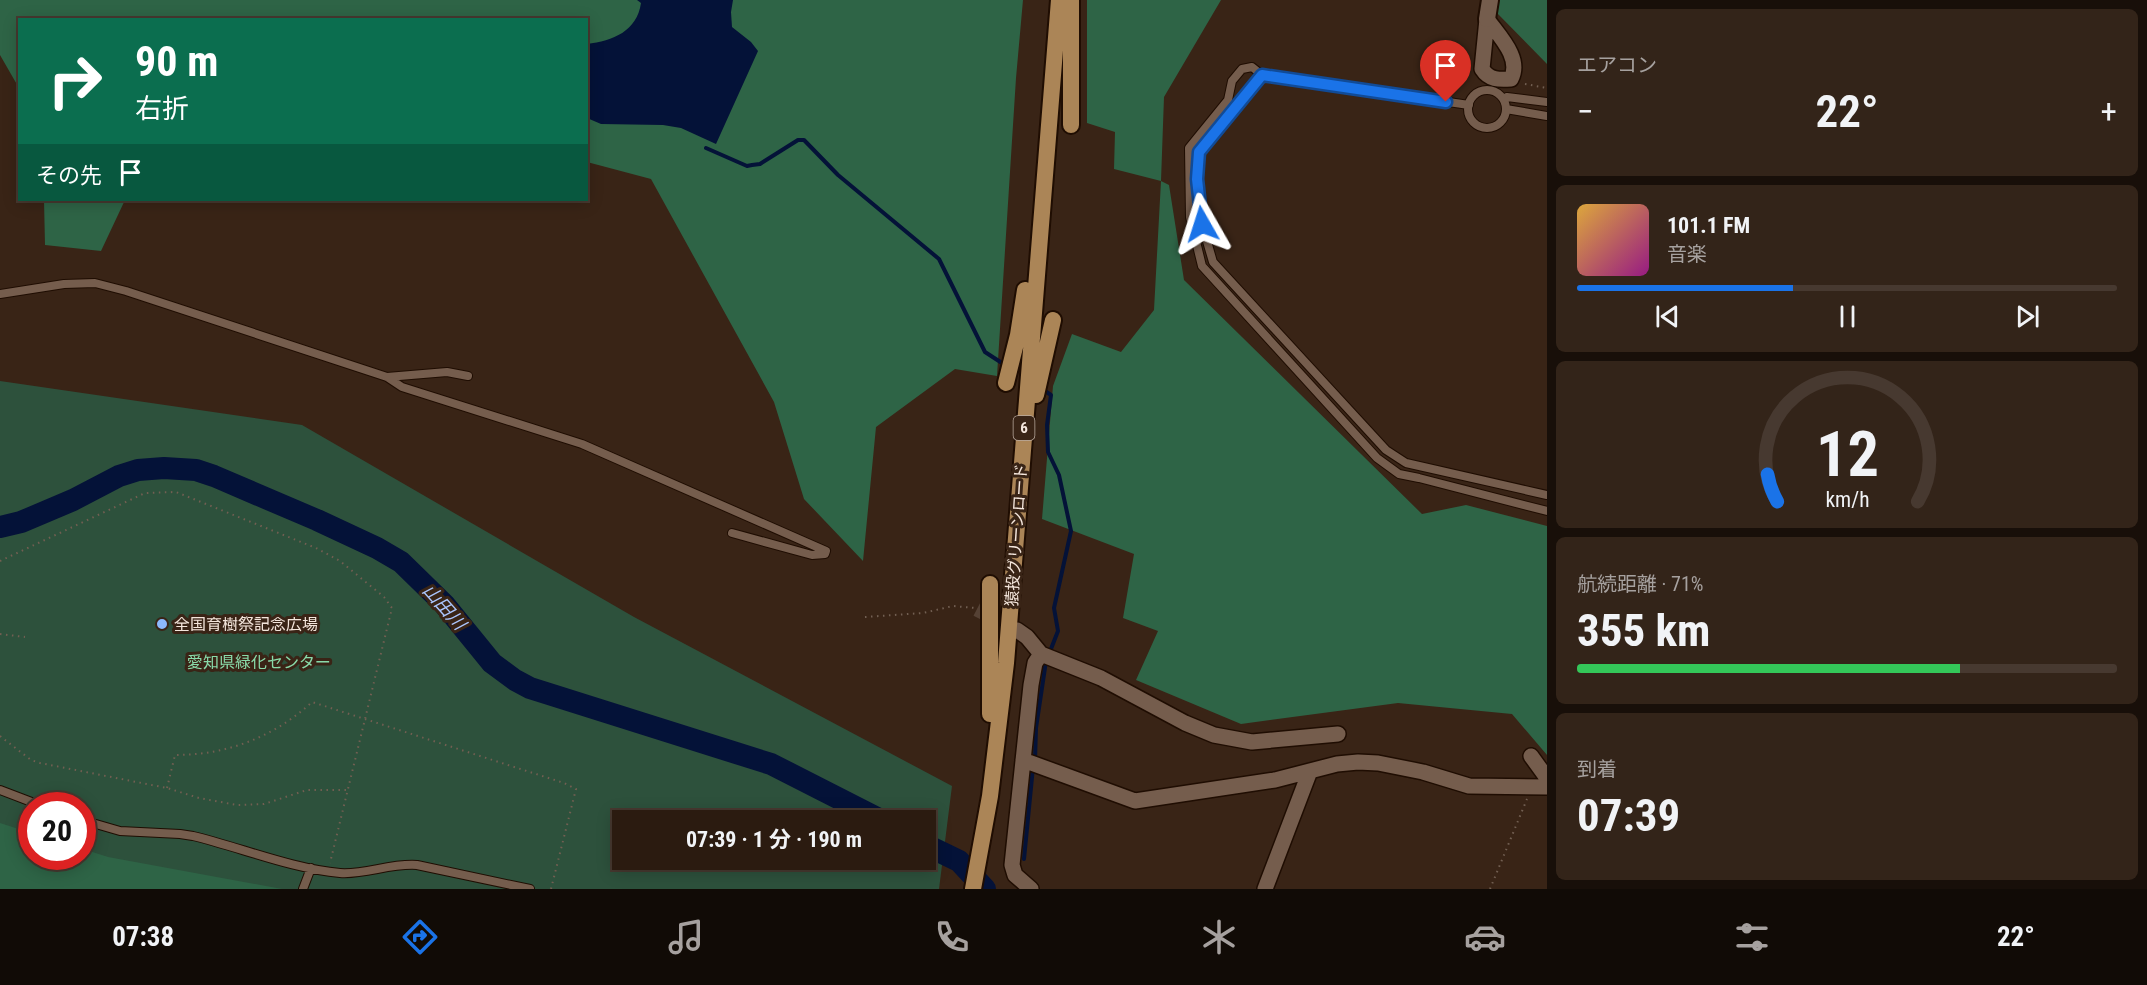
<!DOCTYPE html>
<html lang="ja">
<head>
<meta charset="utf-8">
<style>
  body { margin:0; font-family:"Roboto Condensed","Noto Sans JP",sans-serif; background:#332419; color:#f1f3f6; height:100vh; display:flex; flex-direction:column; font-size:22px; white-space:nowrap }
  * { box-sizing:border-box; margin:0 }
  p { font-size:20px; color:#a6a19f }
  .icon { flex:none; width:33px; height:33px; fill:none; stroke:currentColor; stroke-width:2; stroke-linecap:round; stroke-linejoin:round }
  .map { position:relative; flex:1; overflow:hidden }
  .sheet { display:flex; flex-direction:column; gap:9px; padding:9px; background:#180f09; width:600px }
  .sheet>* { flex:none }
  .guide { position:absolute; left:18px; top:18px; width:570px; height:183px; border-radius:0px; box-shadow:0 3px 15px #0003,0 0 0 2px #473930; background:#0b6e4f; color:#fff; overflow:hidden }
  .speed { position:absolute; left:18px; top:792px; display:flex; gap:12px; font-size:30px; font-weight:700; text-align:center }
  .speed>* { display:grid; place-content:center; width:78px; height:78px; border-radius:50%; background:#2b1b10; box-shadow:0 3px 15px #0003,0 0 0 2px #473930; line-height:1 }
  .speed .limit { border:9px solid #d22; background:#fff; color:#111 }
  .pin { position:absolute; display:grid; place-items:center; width:51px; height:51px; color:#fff; margin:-62px -26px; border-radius:50% 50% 50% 0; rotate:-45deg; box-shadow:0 0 6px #0007 }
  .pin .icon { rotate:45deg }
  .me { position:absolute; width:66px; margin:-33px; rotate:354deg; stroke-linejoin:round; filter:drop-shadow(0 0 4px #0008) }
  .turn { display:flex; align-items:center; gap:21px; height:126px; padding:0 18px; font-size:27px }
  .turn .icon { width:78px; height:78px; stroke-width:2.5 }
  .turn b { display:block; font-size:42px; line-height:51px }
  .then { display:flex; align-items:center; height:57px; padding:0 18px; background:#0003; gap:12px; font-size:22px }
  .big { font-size:45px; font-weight:700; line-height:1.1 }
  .sheet .tile { flex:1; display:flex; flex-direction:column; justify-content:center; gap:9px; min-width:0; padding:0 21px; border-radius:9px; background:#332419 }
  .sheet .dial { align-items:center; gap:0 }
  .dial svg { height:156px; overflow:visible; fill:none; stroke:#473930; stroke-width:7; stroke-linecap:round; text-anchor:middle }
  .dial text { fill:#f1f3f6; stroke:none }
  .song { display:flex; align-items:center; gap:18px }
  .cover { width:72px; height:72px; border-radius:9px; background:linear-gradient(135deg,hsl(40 70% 55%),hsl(310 70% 35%)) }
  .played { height:6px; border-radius:3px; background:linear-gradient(90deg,#1a73e8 40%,#473930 40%) }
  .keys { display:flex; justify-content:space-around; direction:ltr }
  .heat { display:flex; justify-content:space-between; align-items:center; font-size:33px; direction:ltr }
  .charge { height:9px; border-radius:4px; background:linear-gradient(90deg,#34c759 71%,#473930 0) }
  .trip { position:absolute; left:612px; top:810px; width:324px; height:60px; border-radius:0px; background:#2b1b10; box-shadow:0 3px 15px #0003,0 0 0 2px #473930; font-weight:700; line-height:60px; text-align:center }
  .tab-bar { display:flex; height:96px; justify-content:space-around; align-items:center; background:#110b06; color:#a6a19f }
  .tab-bar .icon { width:42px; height:42px }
  .tab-bar .selected { color:#1a73e8 }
  .tab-bar b { font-size:27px; color:#f1f3f6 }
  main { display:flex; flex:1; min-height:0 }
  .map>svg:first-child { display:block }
</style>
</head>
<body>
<main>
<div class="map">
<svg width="1547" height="889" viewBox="0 0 1547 889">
  <rect width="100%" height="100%" fill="#392416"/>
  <path fill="#2d513c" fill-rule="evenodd" d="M0,381l302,44 332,192 318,169 -13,103h-939zM32,806h50v50h-50zM622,820h304v40h-304z"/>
  <path fill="#2e6446" d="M0,0h1023l-7,78 -19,298 -42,-7 -79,58 -13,134 -59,-62 -30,-97 -123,-223 -64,-17 -1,-142h-566l-1,68 -19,-33z
    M1087,0h134l-57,97 -3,84 8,4 15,95 238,234 44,-9 81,21v229l-35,-41 -114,-11 -157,21 -105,-44 22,-49 -35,-13 11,-64 -92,-35 11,-133 19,-52 49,18 33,-42 7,-129 -47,-12 1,-37 -28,-9z
    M1498,0h49v64l-50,-51z
    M44,200h81l-24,51 -56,-6z
    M0,823l31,10 1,23h50l1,-7 25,8 174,32h-282z"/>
  <path fill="#041238" d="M637,0h96l-2,12 1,15 19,15 7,9 -42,93 -35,-16 -18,-3 -62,-1 -14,-6v-74c26,-3 50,-13 54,-41z"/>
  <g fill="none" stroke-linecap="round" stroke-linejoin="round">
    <path stroke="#041238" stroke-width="4" d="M706,148l41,18 5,-1 8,-1 38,-24h6l34,35 101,84 46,93 20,13
      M1042,389l9,6 -4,30 1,27 11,23 12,56 -17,77 4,23 -9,23
      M1035,760l1,-32 10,-67
      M1024,859l9,-92"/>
    <path stroke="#041238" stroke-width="22" d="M0,527l21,-5 52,-22 46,-24 19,-6 26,-2 32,2 18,6 103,44 60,28 24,14 43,42 48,59 23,17 15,8 241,76 110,56
      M926,845l33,16 26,28"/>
    <path stroke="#554134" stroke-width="15" stroke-dasharray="15 8" stroke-linecap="butt" d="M977,609l40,21"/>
    <g stroke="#1f0d02" stroke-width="10">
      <path id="service" d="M1262,75l-63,77 -2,27 5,45 11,38 173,188 20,13 141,32
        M1468 109a19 19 0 1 1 38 0a19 19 0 1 1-38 0Z
        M1507,97l40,5
        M1469,105l-207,-30 -10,-8 -10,2 -10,12 -4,19 -39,48 1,69 12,49 175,192 22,16 20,4 128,33
        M1506,109l41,7
        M0,294l64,-10 31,-1 31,8 261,86 15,10 180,57 244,107 -1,3 -13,1 -80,-22
        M387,377l60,-5 21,4
        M0,790l42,16
        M82,820l38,11 60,3 13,2c46,11 100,33 147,37 25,2 50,-10 77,-8l113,24
        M303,889l8,-21"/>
    </g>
    <g stroke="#1f0d02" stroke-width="18">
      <path id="minor" d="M1487,19c12,17 35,39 24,60 -12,1 -22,1 -29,-10z
        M1017,630l10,7 14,17 60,24 84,45 29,12 38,7 86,-8
        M1531,756l16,22
        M1023,760l112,41 140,-21 62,-16 21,-2 20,1 45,9 46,14 78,1
        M1031,889l-16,-14 -3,-10 19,-180 4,-22 6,-9
        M1265,889l45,-118"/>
    </g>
    <g stroke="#1f0d02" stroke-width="20">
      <path id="tertiary" d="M1487,19l3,-19"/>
    </g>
    <g stroke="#1f0d02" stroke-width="20">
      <path id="primary" d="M1071,0v125
        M1006,383l12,-48 7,-45
        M1036,395l17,-75
        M990,584v130
        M973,889l17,-93 16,-133 53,-663"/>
    </g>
    <path stroke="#725f52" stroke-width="2" stroke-dasharray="1.5 4.5" stroke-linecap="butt" d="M1525,84l22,4
      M0,561l145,-68 31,-1 140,56 24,13 44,36 8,11 -62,255
      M865,617l58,-4 30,-7 22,2
      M0,634l25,3
      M0,736l31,24 9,3 127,25 32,10 38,7 27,-1 43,-14h41
      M167,788l8,-33c52,0 99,-18 137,-53l252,81 12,6 -25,100
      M1490,889l37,-90"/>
    <use href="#service" stroke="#755d4d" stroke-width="8"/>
    <use href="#minor" stroke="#755d4d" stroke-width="15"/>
    <use href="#tertiary" stroke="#755d4d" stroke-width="16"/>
    <use href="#primary" stroke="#ab8557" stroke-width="16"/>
  </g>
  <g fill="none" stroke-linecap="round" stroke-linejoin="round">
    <g stroke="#114b97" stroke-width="15">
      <path id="route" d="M1202,224l-5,-45 2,-27 63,-77 184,27"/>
    </g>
    <use href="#route" stroke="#1a73e8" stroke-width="10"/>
  </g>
  <circle fill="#8cb9fc" stroke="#392416" stroke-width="2" cx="162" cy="624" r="6"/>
  <g text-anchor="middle" stroke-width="6" stroke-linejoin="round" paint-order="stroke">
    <rect fill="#392416" stroke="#bcaca1" stroke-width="1.5" x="1013.5" y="416" width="21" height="24" rx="4.5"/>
    <g font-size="15" font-weight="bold" fill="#f4e6dc">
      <text x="1024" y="433">6</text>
    </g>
    <g font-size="16" fill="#f4e6dc" stroke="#392416">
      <text transform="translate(1016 535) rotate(-86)" y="6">猿投グリーンロード</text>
    </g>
    <g font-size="16" fill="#f4e6dc" stroke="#392416" text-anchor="start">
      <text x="174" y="630">全国育樹祭記念広場</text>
    </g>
    <g font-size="16" fill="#89dbaa" stroke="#392416">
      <text x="259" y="668">愛知県緑化センター</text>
    </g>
    <g font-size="18" font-style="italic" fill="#abc7ff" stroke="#392416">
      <text transform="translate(444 607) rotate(48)" y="6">山田川</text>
    </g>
  </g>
</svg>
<div class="speed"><div class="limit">20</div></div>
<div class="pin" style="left:1446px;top:102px;background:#d93025"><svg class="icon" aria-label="arrive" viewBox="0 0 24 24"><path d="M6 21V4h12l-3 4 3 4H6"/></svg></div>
<svg class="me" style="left:1202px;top:224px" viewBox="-20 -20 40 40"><path d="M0-17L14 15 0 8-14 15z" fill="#1a73e8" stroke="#fff" stroke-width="4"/></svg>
<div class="trip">07:39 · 1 分 · 190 m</div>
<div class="guide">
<div class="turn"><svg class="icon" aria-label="right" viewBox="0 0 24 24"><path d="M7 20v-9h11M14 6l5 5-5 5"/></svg><div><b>90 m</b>右折</div></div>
<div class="then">その先<svg class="icon" aria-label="arrive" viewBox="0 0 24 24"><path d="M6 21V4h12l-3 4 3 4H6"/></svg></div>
</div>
</div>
<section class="sheet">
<div class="tile"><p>エアコン</p>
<div class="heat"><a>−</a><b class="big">22°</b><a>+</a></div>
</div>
<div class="tile">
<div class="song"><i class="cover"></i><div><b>101.1 FM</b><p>音楽</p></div></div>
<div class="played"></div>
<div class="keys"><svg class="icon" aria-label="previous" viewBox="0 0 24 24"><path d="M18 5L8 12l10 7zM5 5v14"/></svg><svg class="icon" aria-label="pause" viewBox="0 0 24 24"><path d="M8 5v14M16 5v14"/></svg><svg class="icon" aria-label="next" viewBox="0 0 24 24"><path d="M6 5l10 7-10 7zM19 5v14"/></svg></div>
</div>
<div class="tile dial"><svg viewBox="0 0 100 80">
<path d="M14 69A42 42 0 1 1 86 69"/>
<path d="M14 69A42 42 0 0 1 9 55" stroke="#1a73e8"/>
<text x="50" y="56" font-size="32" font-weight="700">12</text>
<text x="50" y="72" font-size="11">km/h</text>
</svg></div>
<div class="tile"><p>航続距離 · 71%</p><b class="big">355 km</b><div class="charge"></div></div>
<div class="tile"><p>到着</p><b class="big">07:39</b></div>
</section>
</main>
<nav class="tab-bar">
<b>07:38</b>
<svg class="icon selected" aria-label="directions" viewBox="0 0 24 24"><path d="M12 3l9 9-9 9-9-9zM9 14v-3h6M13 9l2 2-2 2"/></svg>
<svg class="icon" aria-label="music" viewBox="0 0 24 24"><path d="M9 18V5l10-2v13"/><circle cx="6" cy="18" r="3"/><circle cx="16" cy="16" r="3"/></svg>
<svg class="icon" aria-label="phone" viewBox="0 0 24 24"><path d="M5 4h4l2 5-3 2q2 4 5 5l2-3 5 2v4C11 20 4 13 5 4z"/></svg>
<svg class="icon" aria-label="climate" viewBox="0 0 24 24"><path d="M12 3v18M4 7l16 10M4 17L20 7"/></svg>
<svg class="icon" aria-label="car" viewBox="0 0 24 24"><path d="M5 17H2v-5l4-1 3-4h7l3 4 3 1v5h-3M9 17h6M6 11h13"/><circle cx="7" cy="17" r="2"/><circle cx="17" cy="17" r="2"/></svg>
<svg class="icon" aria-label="filters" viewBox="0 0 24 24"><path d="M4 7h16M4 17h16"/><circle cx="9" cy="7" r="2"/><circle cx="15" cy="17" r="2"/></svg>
<b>22°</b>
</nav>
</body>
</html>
